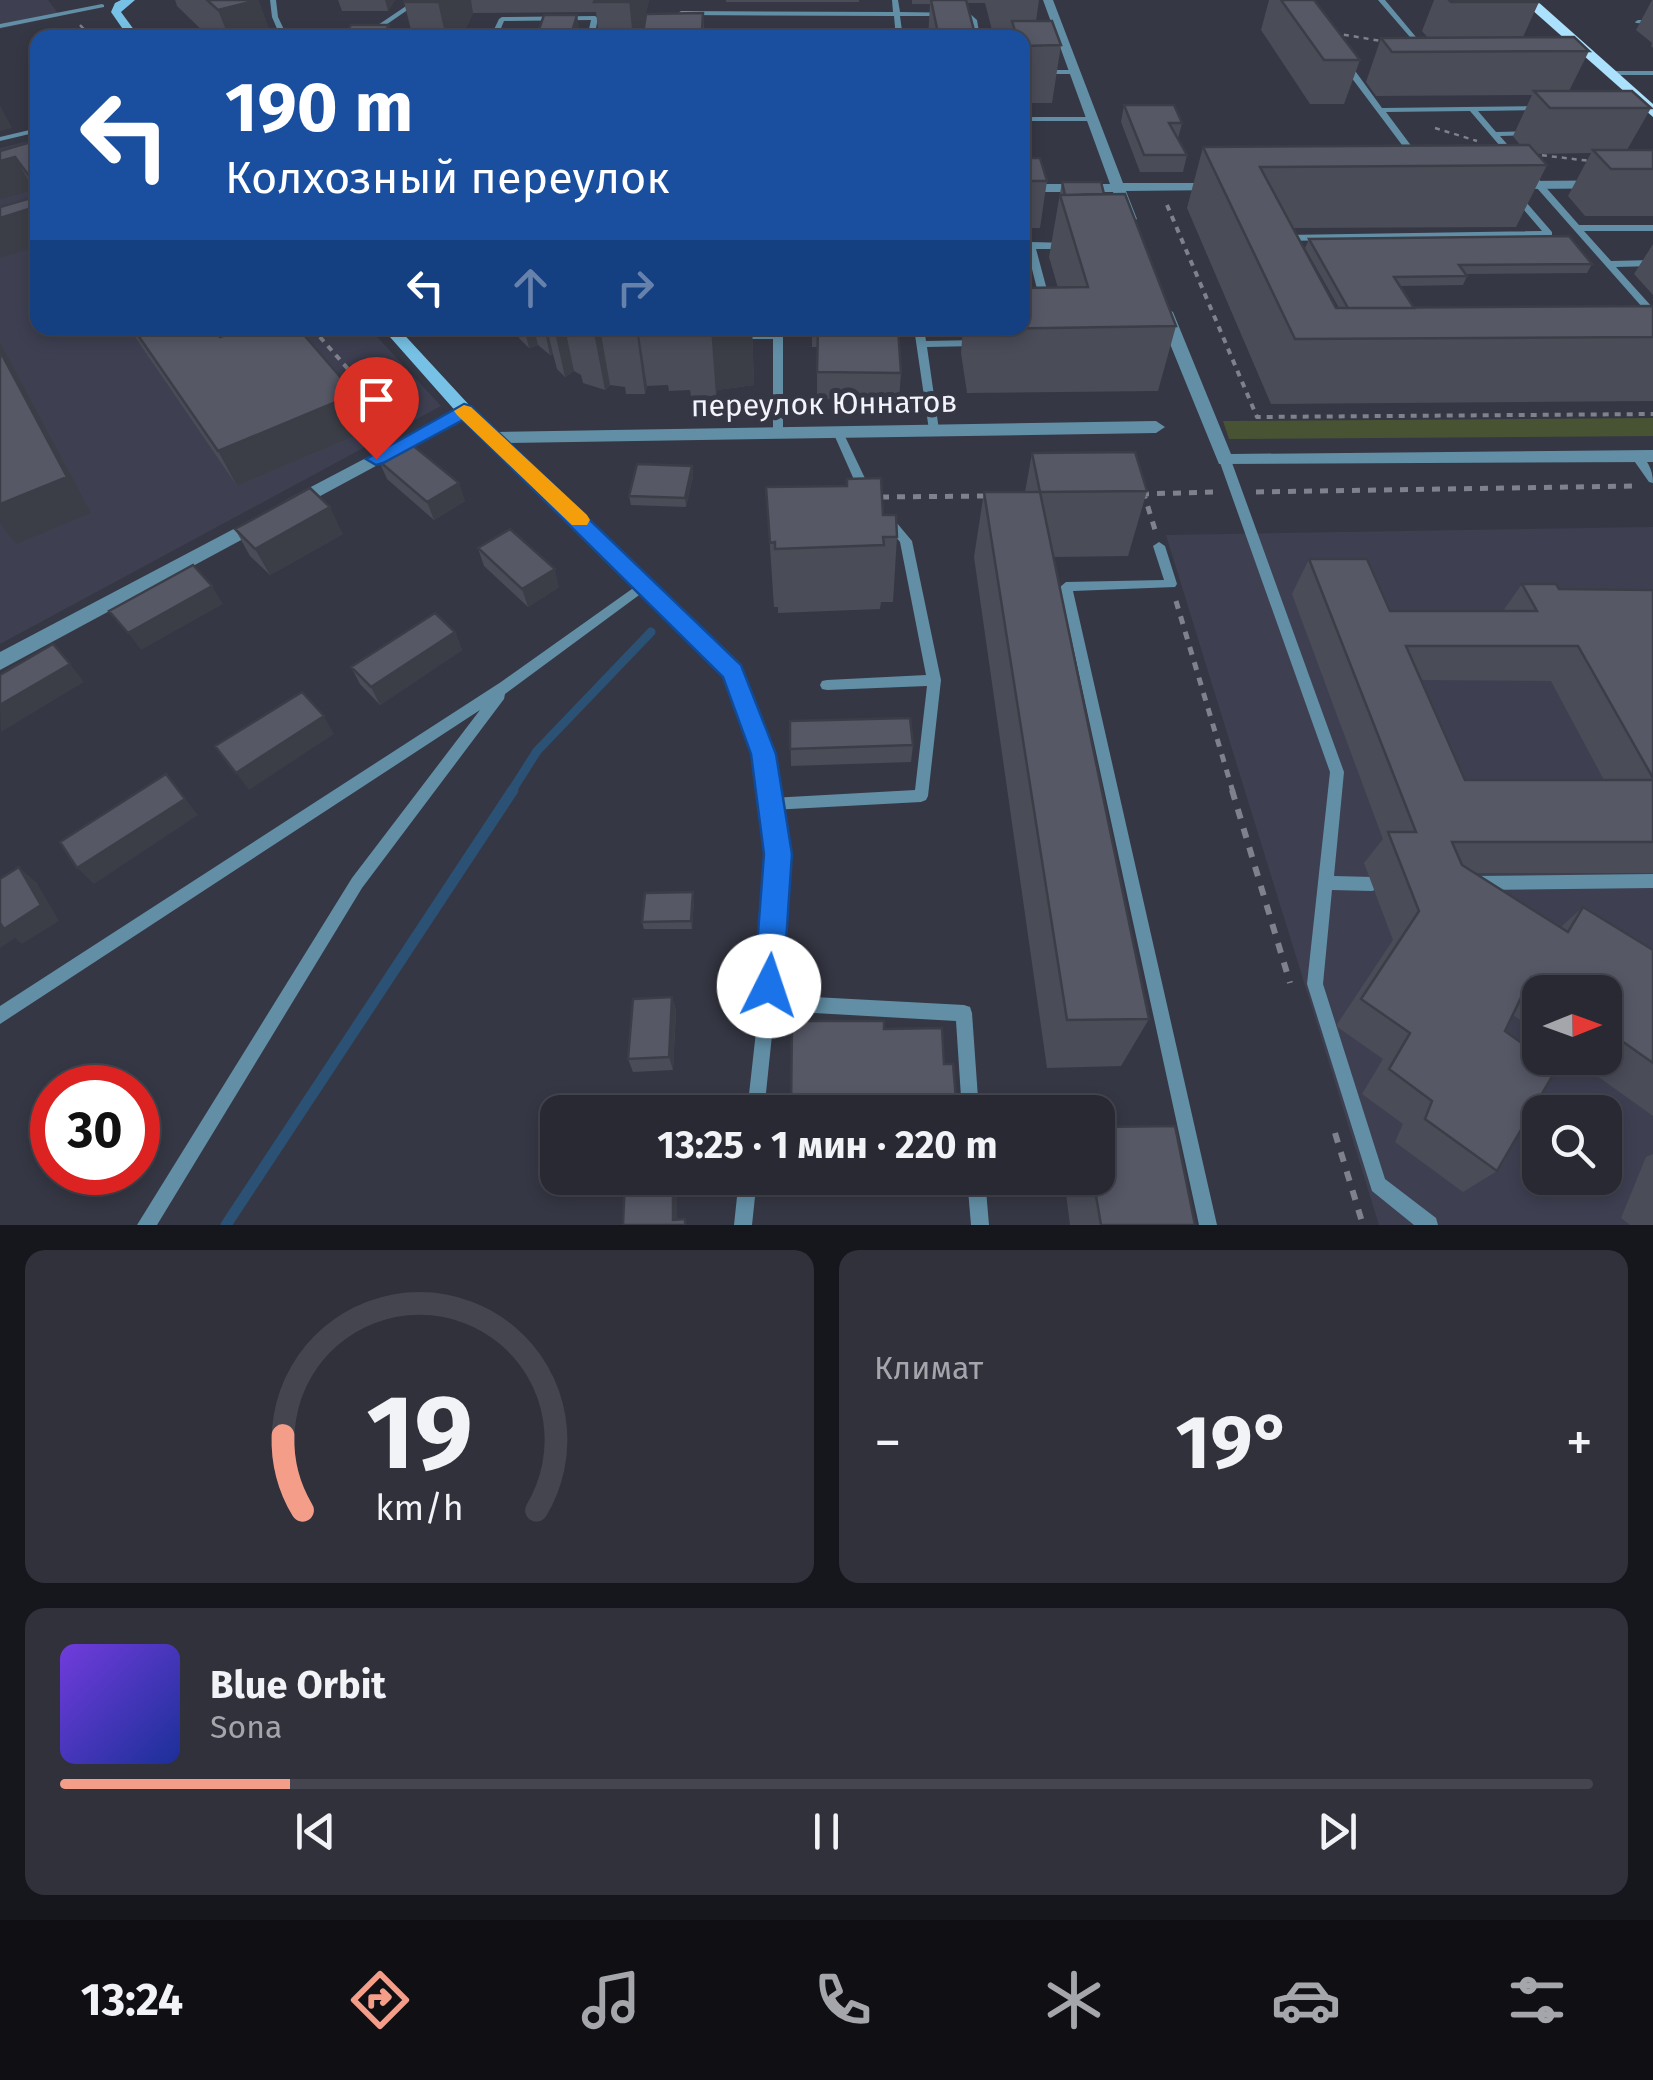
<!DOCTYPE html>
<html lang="ru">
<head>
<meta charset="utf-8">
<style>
  body { margin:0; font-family:"Fira Sans",sans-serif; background:#30313b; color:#f1f3f6; height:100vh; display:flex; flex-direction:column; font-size:38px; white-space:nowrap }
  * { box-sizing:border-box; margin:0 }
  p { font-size:32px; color:#a5a6ac }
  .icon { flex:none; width:55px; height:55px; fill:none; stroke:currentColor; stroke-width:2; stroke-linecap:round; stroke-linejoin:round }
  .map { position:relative; height:1225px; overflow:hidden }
  .drawer { display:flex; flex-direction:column; gap:25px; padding:25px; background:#16171c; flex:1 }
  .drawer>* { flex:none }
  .top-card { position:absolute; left:30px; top:30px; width:1000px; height:305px; border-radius:20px; box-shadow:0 5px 15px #0003,0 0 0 2px #44454e; background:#1a4fa0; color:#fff; overflow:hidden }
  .needle { width:65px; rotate:89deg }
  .tools { position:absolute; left:1522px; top:975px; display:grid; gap:20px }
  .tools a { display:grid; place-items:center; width:100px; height:100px; border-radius:20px; background:#282933; box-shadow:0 5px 15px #0003,0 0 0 2px #44454e; font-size:50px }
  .speed { position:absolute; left:30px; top:1065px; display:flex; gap:20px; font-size:50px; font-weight:700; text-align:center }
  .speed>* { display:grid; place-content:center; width:130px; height:130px; border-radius:50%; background:#282933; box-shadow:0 5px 15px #0003,0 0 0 2px #44454e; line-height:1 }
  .speed .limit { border:15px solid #d22; background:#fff; color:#111 }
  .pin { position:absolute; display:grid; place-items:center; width:85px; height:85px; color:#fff; margin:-102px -42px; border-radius:50% 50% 50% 0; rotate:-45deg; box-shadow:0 0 10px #0007 }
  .pin .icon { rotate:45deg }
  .me { position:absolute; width:110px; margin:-55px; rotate:4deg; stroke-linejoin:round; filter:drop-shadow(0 0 8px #0008) }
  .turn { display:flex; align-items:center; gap:35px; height:210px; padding:0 30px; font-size:45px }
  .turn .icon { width:130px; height:130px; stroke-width:2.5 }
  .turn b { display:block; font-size:70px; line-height:85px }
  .lanes { display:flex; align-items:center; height:95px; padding:0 30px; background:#0003; justify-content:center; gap:50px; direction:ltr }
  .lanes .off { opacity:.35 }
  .big { font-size:75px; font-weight:700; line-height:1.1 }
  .drawer .widget { flex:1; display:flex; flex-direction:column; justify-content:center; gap:15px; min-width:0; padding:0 35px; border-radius:20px; background:#30313b }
  .drawer .dial { align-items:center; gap:0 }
  .dial svg { height:260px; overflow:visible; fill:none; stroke:#44454e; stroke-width:7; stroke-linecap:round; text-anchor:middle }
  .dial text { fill:#f1f3f6; stroke:none }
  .song { display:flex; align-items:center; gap:30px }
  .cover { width:120px; height:120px; border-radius:15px; background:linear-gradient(135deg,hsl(260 70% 55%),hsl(230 70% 35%)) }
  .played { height:10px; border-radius:5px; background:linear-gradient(90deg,#f49e8a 15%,#44454e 15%) }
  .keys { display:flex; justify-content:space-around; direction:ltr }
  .heat { display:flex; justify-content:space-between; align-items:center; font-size:55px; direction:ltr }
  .drawer .tiles { flex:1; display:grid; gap:25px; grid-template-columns:1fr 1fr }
  .widget:last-child { grid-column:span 2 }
  .trip { position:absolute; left:540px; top:1095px; width:575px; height:100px; border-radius:20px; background:#282933; box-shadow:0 5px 15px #0003,0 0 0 2px #44454e; font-weight:700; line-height:100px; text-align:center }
  .menu { display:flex; height:160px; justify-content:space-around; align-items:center; background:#101014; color:#a5a6ac }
  .menu .icon { width:70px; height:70px }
  .menu .selected { color:#f49e8a }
  .menu b { font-size:45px; color:#f1f3f6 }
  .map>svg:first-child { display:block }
</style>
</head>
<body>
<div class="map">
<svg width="1653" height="1225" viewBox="0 0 1653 1225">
  <rect width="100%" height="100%" fill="#353744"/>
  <path fill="#3e4052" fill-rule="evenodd" d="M0,0h48l12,16 -60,13z
    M37,139l1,189h331l72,78 -441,238v-496z
    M1653,527v698h-274l-213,-690zM1540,992h65v66h-65zM1540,1112h65v66h-65z"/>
  <path fill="#485333" d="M1653,418v18l-424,3 -6,-18z"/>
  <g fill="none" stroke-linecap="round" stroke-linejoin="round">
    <path stroke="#2b5175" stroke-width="9" d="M511,792l26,-41 114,-119"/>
    <path stroke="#2b5175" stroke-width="11" d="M226,1225l287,-435"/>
    <path stroke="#7f818c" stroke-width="2.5" stroke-dasharray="5 5" stroke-linecap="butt" d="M80,25l12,13
      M1334,33l53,9
      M1435,128l42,13
      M1532,154l58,7"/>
    <path stroke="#7f818c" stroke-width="4" stroke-dasharray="6 6" stroke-linecap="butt" d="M1167,205l90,212 396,-3
      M312,328l87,99"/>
    <path stroke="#7f818c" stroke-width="5" stroke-dasharray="8 8" stroke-linecap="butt" d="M1143,491l13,42
      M1256,492l379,-6
      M1141,494l74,-2
      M881,497l104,-1
      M1176,601l57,191"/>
    <path stroke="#7f818c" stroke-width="6" stroke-dasharray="10 10" stroke-linecap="butt" d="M1232,790l58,193
      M1335,1133l28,92"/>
    <path fill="#628fa6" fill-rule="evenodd" d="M270,0h6l2,17 10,21h-7l-9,-21z
      M415,0h7l-42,29 -5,9h-7l7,-11z
      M892,0h6l2,12 69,1 8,7 3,18h-7l-2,-17 -6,-5h-65l3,22h-7l-2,-22 -213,-1 -3,-2 3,-2 212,1z
      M1378,0h7l41,49v2h-4z
      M102,4l2,1v2l-104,21v-4z
      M595,16l3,2 -4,20h-7l4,-18 -87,1 -7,17h-7l9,-19 3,-2z
      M1638,20h15v4l-17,-1 -1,-1z
      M1342,61h6l34,47 161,-2 4,2 -4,2 -65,1 18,21 38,-1 1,2 -4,2 -31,1 19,22 -4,2h-3l-42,-49 -84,1 35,47 -4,2h-3l-72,-96z
      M1022,70h53l4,2 -4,2h-53z
      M1607,71h46v4h-46z
      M1022,117h71l4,2 -4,2h-71z
      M38,128v4l-38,9v-4z
      M1529,175h6l44,50h74v6h-69l27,30 42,-1v6l-37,1 37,41v9l-3,-1 -121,-137z
      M1516,193l3,1 33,38v4l-267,5 -4,-3 4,-3 257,-4 -30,-35z
      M1031,242l37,1 4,3 -4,3h-32l14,52 -2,2h-6l-2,-2 -13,-52h-5v-6z
      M776,328l7,2v101l-5,3 -5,-3v-92h-37l-5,-3 5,-3h37z
      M914,328h10l2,13 51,-1 5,3 -5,3 -50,1 12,83 -5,3 -5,-3z
      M837,427l5,3 29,61 -2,3 -4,1 -6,-4 -27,-61z
      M1635,451c12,6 18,19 18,32l-4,-1 -19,-27z
      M1225,456l6,4 113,312 -10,104 38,1 5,2 3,5 -3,5 -5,2 -40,-1 -9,94 62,195 51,39 2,7h-24l-42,-34 -65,-207 23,-212 -111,-312z
      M887,515l4,1 21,25 29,139 -13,116 -2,4 -5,2 -150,8 -5,-2 -2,-4 2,-4 5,-2 144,-8 12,-104 -100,4 -5,-1 -2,-4 2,-4 5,-1 99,-5 -26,-133 -19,-23z
      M1159,542l6,4 12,38 -2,3 -102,4 144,634h-18l-139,-638 6,-5 98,-2 -11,-34z
      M646,579l4,2 2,3 -2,3 -145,107 -1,5 -142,189 -205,337h-20l215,-347 128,-168 -480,314v-18l501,-324z
      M1653,874v14l-177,2 -5,-2 -3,-5 3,-5 5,-2z
      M769,979l6,2 2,6 -13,125h-17l14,-125 2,-6z
      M814,997l150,8 6,2 2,6 7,99h-17l-6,-91 -142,-8 -6,-2 -2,-6 2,-6z
      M739,1178h18l-5,47h-18z
      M967,1178h18l4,47h-18z"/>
    <path fill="#628fa6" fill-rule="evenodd" d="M1043,0h10l70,183h93l5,1v6l-95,1 11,28 -7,4 -7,-4 -10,-27h-91v-8h88z
      M1653,180v8l-143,1 -7,-4 7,-4z
      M1165,307l8,5 58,142 422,-4v12l-434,2 -62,-152z
      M465,406l6,1 26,25 659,-11 9,6 -9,6 -647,10 234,229 31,82 16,100 -8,133 -4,9 -9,4 -9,-4 -4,-9 10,-133 -14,-100 -28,-78 -261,-257 -165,89h-12l-3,-4 3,-4z
      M262,514l9,6 -2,5 -269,145v-18z"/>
    <path fill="#76c1e5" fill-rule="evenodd" d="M121,0h14l-14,12 19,26h-11l-18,-26 4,-9z
      M382,328h16l73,79v8h-12z"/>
    <path fill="#abe1fd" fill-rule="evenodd" d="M1521,0h15l117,104v13z"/>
  </g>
  <path fill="#4a4c58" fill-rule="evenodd" d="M175,0h83l14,38h-62l-33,-32z
    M338,0h57l-7,11h-46z
    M405,0h244l-9,38h-41l-3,-26 -123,1 -12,25h-48l-9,-36z
    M726,0h133v2h-133z
    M912,0h127l-3,21 25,24 -9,58h-23l2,13 -4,33h-5v-111h-28l-9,-35h-18l9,35h-48l2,-34h-18z
    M1269,0h45l46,60 -16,44h-34l-49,-74z
    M1434,0h103l2,2 -16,35 66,14 -20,40 82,17 -24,42h26v66h-68l-17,-20 23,-43 -54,1 10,11 -31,62 -223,1 43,80h3l-34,-60 4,-9 283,25 -5,9 -121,1 1,2 -4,9 -63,1 14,22 239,-2v95l-382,3 -84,-196 16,-61 317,-2 -7,-9 19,-41 -156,1 -10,-14 15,-44h47l-6,-7z
    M1652,0h1v48l-2,-2 1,-3 -16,-13z
    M703,13l2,25h-61l-1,-5z
    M1124,105l58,18 -4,16 9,16 -4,17h-43l-19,-50z
    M38,140v54l-4,-4 -34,10v-49z
    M1022,158l25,23 -7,47h-18z
    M1062,182l42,12 72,132 -18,65 -191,2 -6,-40 2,-25h59l36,-40 -9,-31z
    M1653,244v51l-19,-21z
    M129,328h83l8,9 149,93 -132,56z
    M516,328h236l2,57 -37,5 -1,6h-25l-1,-6 -21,1 -1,-6 -21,1 -2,8h-19l-1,-7 -15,-2 -5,5 -22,-7 -2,-8 -7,-4 -9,6 -8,-8 -4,-15 -3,1 -12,-10 -9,3 -10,-10z
    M812,328h86l3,45 -2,27 -82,-1v-52h-5z
    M1032,453l115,38 -19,65 -75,1 96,462 -28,47 -74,2 -73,-511 10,-65h41z
    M379,461l86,40 -31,19 -47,-41z
    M692,466l1,10 -7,31 -55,-2 -2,-9z
    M766,487l117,28 14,22 -4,65h-12l-1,7 -102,4v-6h-4z
    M235,529l108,5 -73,41 -20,-19z
    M478,548l81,39 -31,20 -44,-41z
    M1309,559l81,52h113l19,-27 37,5 94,1v283h-178l86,54 22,-20 70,43v166l-81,-58h33v-66h-65v42l-27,-19 -8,16 -8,140 -34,21 -68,-50 8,-18 -41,-30 21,-35 -47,-33 57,-86 -29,-77 19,-24 -91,-245zM1421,680l130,1 53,99h-139z
    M455,632l7,18 -82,55 -20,-21 -9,-17z
    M790,721l123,24 -2,17 -120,4z
    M694,900l-2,29h-48l-2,-7z
    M672,997l4,14 -3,59 -40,2 -5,-13z
    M1653,1154v71h-23l-9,-7 25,-61z
    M791,1178h155h-63l-1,8h-90z
    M1064,1178h34l97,47h-125z"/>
  <path fill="#3c3e47" d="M258,0l14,38h-43l-11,-28z
    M385,0h10l-7,11z
    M439,0h32l2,13 -12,25h-15l-8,-36z
    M629,0h20l-9,38h-7z
    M577,15l4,23h-11z
    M389,25l3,13h-11z
    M0,105l12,23 -12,3z
    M15,157l19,33 -34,10v-39z
    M38,206v40l-38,12v-40z
    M524,328h10l4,17 -9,3z
    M544,328h3l6,26 -3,1z
    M554,328h11l9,43 -9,6z
    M593,328h7l10,57 -5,5z
    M636,328h2l9,58 -2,8z
    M711,328h41l2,57 -37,5 -1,6z
    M0,342l91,171 -75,31 -16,-21z
    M355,394l14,36 -132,56 -19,-35z
    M692,466l1,10 -7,31 -1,-9z
    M459,483l6,18 -31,19 -7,-18z
    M330,507l13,27 -73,41 -15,-26z
    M555,569l4,18 -31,20 -6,-18z
    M212,586l11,18 -82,46 -13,-17z
    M455,632l7,18 -82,55 -9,-18z
    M70,664l14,18 -83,50 -1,-27z
    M324,716l10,18 -85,56 -13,-17z
    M166,774l32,41 -104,69 -17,-16z
    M19,867l18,16 22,38 -37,23 -7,-6 -15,10v-26z
    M693,892l1,8 -2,29 -1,-8z
    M672,997l4,14 -3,59 -4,-13z
    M673,1178h4v47l-4,-5z"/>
  <path fill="#565866" stroke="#3c3e47" stroke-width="2.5" d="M207,0h51l-40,10z
    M405,0h34l-1,2h-34z
    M595,0h34v2h-35z
    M931,0h35l10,38h-37z
    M1281,0h33l46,60h-36z
    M1449,0h88l2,2h-88z
    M703,13l-1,19 -59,1 3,-19z
    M544,15h33l-7,23h-34z
    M1012,21h40l9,24 -39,1v-8h-5z
    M351,25h38l-8,13h-38z
    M792,32v6h-47l1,-5z
    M822,32h45v6h-45z
    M1574,37l15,14 -197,1 -11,-14z
    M1022,90h4l5,26h-9z
    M1534,91h98l19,17h-101z
    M1124,105h50l8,18h-13l18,32h-43z
    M38,140v48l-23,-31 -15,4v-10z
    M1529,145l18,20 -287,2 76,141 317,-2v31l-358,2 -92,-192z
    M1593,150h60v19h-42z
    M1022,158h18l7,23h-25z
    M1062,182h39l3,12 -39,1z
    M1125,194l51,132 -201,3 47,-1v-40l66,-1 -28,-92z
    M38,196v10l-38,12v-11z
    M1569,236l23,28 -133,1 8,11 -73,1 20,31h-66l-39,-69z
    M133,328h79l8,9 26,-9h52l57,66 -137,57z
    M615,328h21v1h-21z
    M684,328h27l-1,3 -26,1z
    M818,328h80l3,45 -84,-1z
    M0,351l67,126 -67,27z
    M411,444l48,39 -32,19 -48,-41z
    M1135,452l12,39 -107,1 -8,-39z
    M637,464l55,2 -7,32 -56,-2z
    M881,478l2,37h13l1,22h-14l1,8 -109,4v-7l-5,1 -4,-56 81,-1v-7z
    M310,488l20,19 -75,42 -20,-20z
    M984,492h56l109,527 -82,1z
    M510,529l45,40 -33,20 -44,-41z
    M1309,559h58l23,52h147l-15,-27h34l3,5 94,1v188l-75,-132h-172l59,134h188v62h-201l10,23 106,67 15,-25 70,43v113l-48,-34v-37h-52l-22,-15 -26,54 35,25v2h3l14,10 -60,103 -72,-52 7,-18 -43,-32 21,-36 -49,-34 58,-88 -31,-79h28z
    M193,565l19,21 -84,47 -19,-22z
    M435,613l20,19 -84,55 -20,-20z
    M53,644l17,20 -70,41v-30z
    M302,692l22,24 -88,57 -21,-27z
    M910,718l3,27 -123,4v-28z
    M166,774l19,25 -108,69 -17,-26z
    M19,867l22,38 -37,24 -4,-6v-44z
    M693,892l-2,29 -49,1 3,-29z
    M672,997l-3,60 -41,2 5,-60z
    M792,1021h92v8l58,-1 2,36h9l4,48h-166z
    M1175,1126l20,99h-94l-8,-47h5v-51z
    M625,1178h48v42l12,-1v6h-62z"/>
  <path fill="#1a73e8" stroke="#114b97" stroke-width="2.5" d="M464,404l7,2 270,259 35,89 16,100 -9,132 -4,11 -10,4 -11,-4 -4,-11 10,-132 -13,-100 -28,-77 -260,-257 -80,43 -7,2 -10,-6z"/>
  <path fill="#f59e0b" d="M464,405l7,2 116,108 3,5 -3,5h-15l-115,-110 -3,-4z"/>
  <g text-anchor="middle" stroke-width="10" stroke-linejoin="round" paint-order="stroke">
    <g font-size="30" fill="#f2f3fb" stroke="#353744">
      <text transform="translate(824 404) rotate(-1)" y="10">переулок Юннатов</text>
    </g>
  </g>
</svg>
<div class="tools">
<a><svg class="needle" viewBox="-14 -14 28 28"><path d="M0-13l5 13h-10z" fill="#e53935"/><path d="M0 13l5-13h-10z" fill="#a5a6ac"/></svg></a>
<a><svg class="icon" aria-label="search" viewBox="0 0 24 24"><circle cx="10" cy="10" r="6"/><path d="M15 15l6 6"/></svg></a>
</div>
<div class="speed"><div class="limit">30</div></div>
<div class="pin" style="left:376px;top:459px;background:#d93025"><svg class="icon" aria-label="arrive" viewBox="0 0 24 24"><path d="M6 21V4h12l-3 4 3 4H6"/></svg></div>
<svg class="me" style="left:769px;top:986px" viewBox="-20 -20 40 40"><circle r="19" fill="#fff"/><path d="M0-13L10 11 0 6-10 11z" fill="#1a73e8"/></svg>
<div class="trip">13:25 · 1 мин · 220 m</div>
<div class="top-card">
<div class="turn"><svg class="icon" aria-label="left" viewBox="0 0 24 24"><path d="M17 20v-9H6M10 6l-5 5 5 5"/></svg><div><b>190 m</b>Колхозный переулок</div></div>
<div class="lanes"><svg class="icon" aria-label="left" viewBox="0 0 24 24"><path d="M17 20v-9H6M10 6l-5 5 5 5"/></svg><svg class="icon off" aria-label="ahead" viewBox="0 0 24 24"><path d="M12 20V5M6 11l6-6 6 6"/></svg><svg class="icon off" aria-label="right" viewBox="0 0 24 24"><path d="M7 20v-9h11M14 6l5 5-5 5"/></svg></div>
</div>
</div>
<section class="drawer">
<div class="tiles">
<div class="widget dial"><svg viewBox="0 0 100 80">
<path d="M14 69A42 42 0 1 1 86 69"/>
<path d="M14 69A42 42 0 0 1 8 46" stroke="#f49e8a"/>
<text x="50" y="56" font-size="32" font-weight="700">19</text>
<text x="50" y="72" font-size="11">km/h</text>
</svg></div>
<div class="widget"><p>Климат</p>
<div class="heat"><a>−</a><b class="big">19°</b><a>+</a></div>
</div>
<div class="widget">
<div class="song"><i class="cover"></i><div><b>Blue Orbit</b><p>Sona</p></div></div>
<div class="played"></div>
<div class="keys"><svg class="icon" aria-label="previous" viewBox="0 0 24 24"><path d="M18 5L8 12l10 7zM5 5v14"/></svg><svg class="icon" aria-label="pause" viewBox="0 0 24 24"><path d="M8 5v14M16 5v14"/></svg><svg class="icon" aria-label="next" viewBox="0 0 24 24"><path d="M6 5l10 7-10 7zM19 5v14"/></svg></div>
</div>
</div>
</section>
<nav class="menu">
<b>13:24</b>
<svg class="icon selected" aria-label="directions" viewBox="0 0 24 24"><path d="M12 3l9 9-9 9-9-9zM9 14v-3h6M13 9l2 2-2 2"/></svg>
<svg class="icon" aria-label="music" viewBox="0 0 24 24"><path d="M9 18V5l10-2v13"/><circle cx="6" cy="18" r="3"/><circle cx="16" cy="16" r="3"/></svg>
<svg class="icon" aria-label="phone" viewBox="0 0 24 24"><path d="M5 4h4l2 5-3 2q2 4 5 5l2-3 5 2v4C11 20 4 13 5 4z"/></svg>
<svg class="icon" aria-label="climate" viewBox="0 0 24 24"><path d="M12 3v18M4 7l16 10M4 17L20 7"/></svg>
<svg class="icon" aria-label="car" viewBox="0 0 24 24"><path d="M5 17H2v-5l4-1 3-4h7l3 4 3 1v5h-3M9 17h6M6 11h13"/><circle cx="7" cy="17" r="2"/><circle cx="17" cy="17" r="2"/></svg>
<svg class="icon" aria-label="filters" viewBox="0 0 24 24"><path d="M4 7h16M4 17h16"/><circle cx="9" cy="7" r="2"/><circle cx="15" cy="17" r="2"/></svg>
</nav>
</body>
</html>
